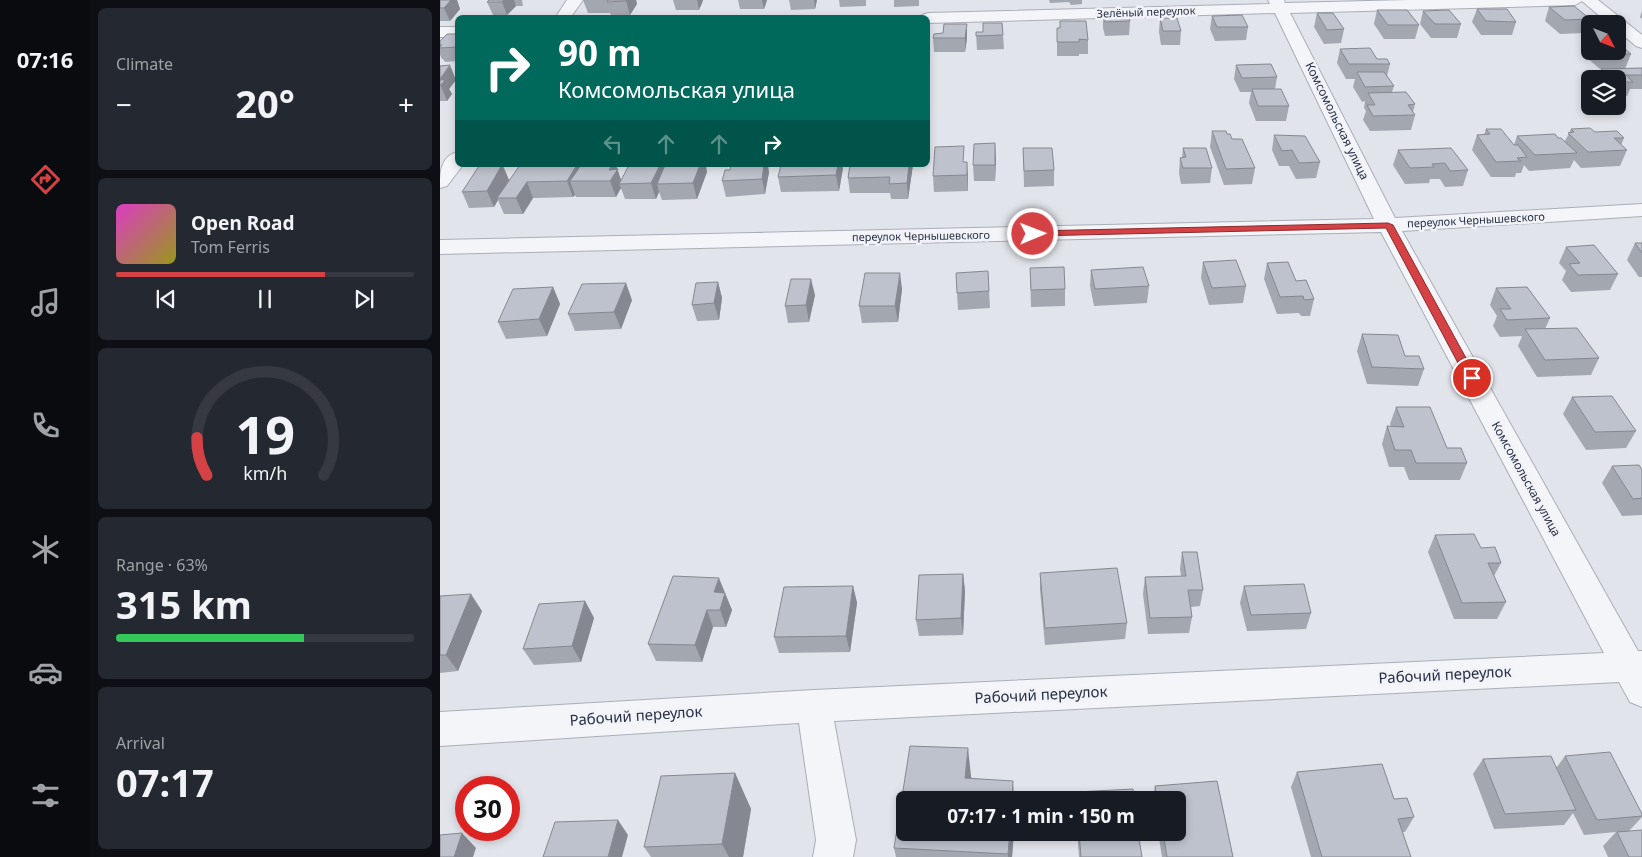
<!DOCTYPE html>
<html lang="en">
<head>
<meta charset="utf-8">
<style>
  body { margin:0; font-family:"Noto Sans",sans-serif; background:#242831; color:#f1f3f6; height:100vh; display:flex; flex-direction:column; font-size:19px; white-space:nowrap }
  * { box-sizing:border-box; margin:0 }
  p { font-size:16px; color:#9ea1a6 }
  .icon { flex:none; width:28px; height:28px; fill:none; stroke:currentColor; stroke-width:2; stroke-linecap:round; stroke-linejoin:round }
  .map { position:relative; flex:1; overflow:hidden }
  .panel { display:flex; flex-direction:column; gap:8px; padding:8px; background:#0d0f14; width:350px }
  .panel>* { flex:none }
  .top-card { position:absolute; left:15px; top:15px; width:475px; height:152px; border-radius:8px; box-shadow:0 2px 8px #0003; background:#00695c; color:#fff; overflow:hidden }
  .needle { width:32px; rotate:132deg }
  .buttons { position:absolute; left:1141px; top:15px; display:grid; gap:10px }
  .buttons a { display:grid; place-items:center; width:45px; height:45px; border-radius:8px; background:#171b24; box-shadow:0 2px 8px #0003; font-size:25px }
  .speed { position:absolute; left:15px; top:776px; display:flex; gap:10px; font-size:25px; font-weight:700; text-align:center }
  .speed>* { display:grid; place-content:center; width:65px; height:65px; border-radius:50%; background:#171b24; box-shadow:0 2px 8px #0003; line-height:1 }
  .speed .limit { border:8px solid #d22; background:#fff; color:#111 }
  .pin { position:absolute; display:grid; place-items:center; width:42px; height:42px; color:#fff; margin:-21px; border:2px solid #fff; border-radius:50%; box-shadow:0 1px 5px #0007 }
  .me { position:absolute; width:55px; margin:-28px; rotate:89deg; stroke-linejoin:round; filter:drop-shadow(0 0 4px #0008) }
  .turn { display:flex; align-items:center; gap:18px; height:105px; padding:0 20px; font-size:22px }
  .turn .icon { width:65px; height:65px; stroke-width:2.5 }
  .turn b { display:block; font-size:35px; line-height:42px }
  .lanes { display:flex; align-items:center; height:48px; padding:0 20px; background:#0003; justify-content:center; gap:25px; direction:ltr }
  .lanes .off { opacity:.35 }
  .big { font-size:38px; font-weight:700; line-height:1.1 }
  .panel .card { flex:1; display:flex; flex-direction:column; justify-content:center; gap:8px; min-width:0; padding:0 18px; border-radius:8px; background:#242831 }
  .panel .dial { align-items:center; gap:0 }
  .dial svg { height:130px; overflow:visible; fill:none; stroke:#363941; stroke-width:7; stroke-linecap:round; text-anchor:middle }
  .dial text { fill:#f1f3f6; stroke:none }
  .song { display:flex; align-items:center; gap:15px }
  .cover { width:60px; height:60px; border-radius:8px; background:linear-gradient(135deg,hsl(310 70% 55%),hsl(60 70% 35%)) }
  .played { height:5px; border-radius:2px; background:linear-gradient(90deg,#d44245 70%,#363941 70%) }
  .keys { display:flex; justify-content:space-around; direction:ltr }
  .heat { display:flex; justify-content:space-between; align-items:center; font-size:28px; direction:ltr }
  .charge { height:8px; border-radius:4px; background:linear-gradient(90deg,#34c759 63%,#363941 0) }
  .trip { position:absolute; left:456px; top:791px; width:290px; height:50px; border-radius:8px; background:#171b24; box-shadow:0 2px 8px #0003; font-weight:700; line-height:50px; text-align:center }
  main { display:flex; flex:1; min-height:0 }
  .tabs { display:flex; flex-direction:column; width:90px; justify-content:space-around; align-items:center; background:#090b0e; color:#9ea1a6 }
  .tabs .icon { width:35px; height:35px }
  .tabs .active { color:#d44245 }
  .tabs b { font-size:22px; color:#f1f3f6 }
  .map>svg:first-child { display:block }
</style>
</head>
<body>
<main>
<nav class="tabs">
<b>07:16</b>
<svg class="icon active" aria-label="directions" viewBox="0 0 24 24"><path d="M12 3l9 9-9 9-9-9zM9 14v-3h6M13 9l2 2-2 2"/></svg>
<svg class="icon" aria-label="music" viewBox="0 0 24 24"><path d="M9 18V5l10-2v13"/><circle cx="6" cy="18" r="3"/><circle cx="16" cy="16" r="3"/></svg>
<svg class="icon" aria-label="phone" viewBox="0 0 24 24"><path d="M5 4h4l2 5-3 2q2 4 5 5l2-3 5 2v4C11 20 4 13 5 4z"/></svg>
<svg class="icon" aria-label="climate" viewBox="0 0 24 24"><path d="M12 3v18M4 7l16 10M4 17L20 7"/></svg>
<svg class="icon" aria-label="car" viewBox="0 0 24 24"><path d="M5 17H2v-5l4-1 3-4h7l3 4 3 1v5h-3M9 17h6M6 11h13"/><circle cx="7" cy="17" r="2"/><circle cx="17" cy="17" r="2"/></svg>
<svg class="icon" aria-label="filters" viewBox="0 0 24 24"><path d="M4 7h16M4 17h16"/><circle cx="9" cy="7" r="2"/><circle cx="15" cy="17" r="2"/></svg>
</nav>
<section class="panel">
<div class="card"><p>Climate</p>
<div class="heat"><a>−</a><b class="big">20°</b><a>+</a></div>
</div>
<div class="card">
<div class="song"><i class="cover"></i><div><b>Open Road</b><p>Tom Ferris</p></div></div>
<div class="played"></div>
<div class="keys"><svg class="icon" aria-label="previous" viewBox="0 0 24 24"><path d="M18 5L8 12l10 7zM5 5v14"/></svg><svg class="icon" aria-label="pause" viewBox="0 0 24 24"><path d="M8 5v14M16 5v14"/></svg><svg class="icon" aria-label="next" viewBox="0 0 24 24"><path d="M6 5l10 7-10 7zM19 5v14"/></svg></div>
</div>
<div class="card dial"><svg viewBox="0 0 100 80">
<path d="M14 69A42 42 0 1 1 86 69"/>
<path d="M14 69A42 42 0 0 1 8 46" stroke="#d44245"/>
<text x="50" y="56" font-size="32" font-weight="700">19</text>
<text x="50" y="72" font-size="11">km/h</text>
</svg></div>
<div class="card"><p>Range · 63%</p><b class="big">315 km</b><div class="charge"></div></div>
<div class="card"><p>Arrival</p><b class="big">07:17</b></div>
</section>
<div class="map">
<svg width="1202" height="857" viewBox="0 0 1202 857">
  <rect width="100%" height="100%" fill="#e1e4ea"/>
  <g fill="none" stroke-linecap="round" stroke-linejoin="round">
    <g stroke="#aaaeb8" stroke-width="2">
      <path id="minor" d="M127,0h16l-13,18h-15z
        M828,0h16l1,3 125,-3h188l44,35v13l-6,-2 -18,-15v-7h-9l-27,-23 -7,4 -285,8 105,205 247,-14v12l-240,15 236,420h4v56l-12,-5 -11,-20 -785,39 22,119 -3,17h-40l3,-17 -17,-117 -359,23v-34l374,-22 790,-37 -223,-421 -941,22v-14l934,-21 -99,-206 -347,10v-5h-7l1,-3 6,-2 342,-9z
        M0,27h18v10h-18z
        M18,152v13h5l-16,21 -7,2c0,-15 0,-32 18,-36z"/>
    </g>
    <use href="#minor" fill="#f4f5f8" fill-rule="evenodd"/>
  </g>
  <path fill="#a3a7b0" d="M0,0h17l3,9 -10,12h-10z
    M49,0h33l1,6h-7l-9,9h-14l-6,-13z
    M143,0h53l1,4 -7,11h-19l-1,-2h-22z
    M233,0h30v1l-4,9h-23z
    M298,0h29l-3,9h-24z
    M349,0h28l-2,9 -24,1z
    M399,0h27v6l-26,1z
    M454,0h25v6l-25,1z
    M609,0h33v4l-11,1 -2,-3 -19,1z
    M1109,7l41,12 -5,14 -25,1 -15,-13z
    M1037,9l39,13 -4,13h-31l-9,-13z
    M937,10l42,15 -4,14h-31l-10,-15z
    M983,11l38,13 -4,14h-26l-11,-14z
    M1202,11v8l-2,-2z
    M877,13l27,16 -3,14 -17,1 -10,-17z
    M663,14l27,7 -1,14 -24,1 -2,-8z
    M772,16l36,11 -2,13 -31,1 -5,-12z
    M720,18l21,13 -1,14h-19l-2,-13z
    M620,21l28,19v14h-9v2h-22v-28h3z
    M527,24v14l-2,14h-31l-1,-14z
    M536,32h7l20,3 1,14 -27,1z
    M18,34v27l-13,1 -2,-3h-1l-2,-4v-14z
    M1150,47v4h28l13,3 -6,15h-25l-14,-12z
    M900,49l37,10 13,5 -3,12 7,10 -2,6 23,12 -2,8 2,3 -4,15 -41,1 -7,-11 3,-9 -2,-3 1,-7 -3,1 -9,-15 2,-8h-9l-9,-16z
    M796,65l41,12 -2,12 14,17 -3,15h-30l-7,-18 2,-11h-11l-6,-13z
    M0,66l16,14 -7,9 3,5 -5,7h-7z
    M1202,68v21h-12l-3,7 -9,1v-18h-21l4,-10z
    M1046,129l28,16 3,-9 41,2 7,3 6,-12 24,3 29,6 -3,7 6,5 -7,16 -39,2 -7,-8 -4,8 -41,3 -5,-6 -3,8h-5l-1,4h-24l-19,-27 5,-15h7z
    M772,131l15,3 5,5 23,29 -3,16 -28,1 -14,-38z
    M834,135l46,27 -4,16 -20,1 -7,-13h-10l-7,-16z
    M583,148l31,22v16l-30,1z
    M743,148l29,20 -2,15 -29,1 -2,-11 1,-15h2z
    M958,150l70,20 -5,16 -18,1 -5,-8h-10l-1,4 -24,1 -12,-19z
    M556,159l-1,22h-21l-1,-16z
    M525,162l3,16v13l-34,1 -1,-16z
    M50,165h13l6,15 107,-15 5,15 86,-8 -10,27 -35,1 -3,-8 -3,7h-31l-4,-11 -5,9h-40l-1,-2 -2,2 -40,1 -10,16h-19l-6,-14 -4,7 -25,1 -7,-16z
    M410,165h63l-5,34h-17l-1,-6h-40l-2,-15z
    M403,168l-4,23 -58,1 -3,-15z
    M329,172l-4,22 -39,3 -4,-16z
    M1195,243h7v34h-3l-12,-17z
    M1126,247l52,27 -8,16 -39,2 -9,-12 4,-9 -7,-8z
    M763,262l43,24 -3,17 -34,2 -8,-27z
    M827,263l29,18 18,18 -4,17h-9l-2,-3 -22,1 -13,-35z
    M590,268l35,21v17l-34,1z
    M651,270l58,16 -2,17 -53,3 -4,-20z
    M548,271l2,37 -32,2 -1,-17z
    M278,282l4,16 -3,22 -22,1 -5,-16z
    M113,287l7,17 -13,32 -41,3 -8,-17z
    M1056,288l54,30 -5,11 54,29 -8,17 -54,2 -19,-31 4,-10 -22,1 -7,-11 4,-10 -7,-11z
    M462,289l-4,33 -36,1 -3,-17z
    M375,295l-6,27 -21,1 -3,-17z
    M192,300l-11,29 -46,2 -7,-17z
    M922,334l43,22 19,13 -6,17 -51,-2 -10,-33z
    M1132,397l64,34 -10,17 -40,2 -23,-36z
    M956,407l51,41 20,15 -7,17h-51l-5,-13h-15l-7,-23 5,-18h4l-1,-2z
    M1172,466l30,4v45l-20,1 -20,-33z
    M995,535l46,13 20,15 -7,13 12,26 -9,17h-43l-26,-67z
    M742,552l21,38 -3,16 -9,1 1,10 -3,16 -41,1 -5,-40 2,-17 36,-1 -1,-7z
    M600,573l87,50 -2,16 -80,6 -5,-55z
    M523,574l2,17 -2,44 -44,1 -3,-16z
    M413,586l4,17 -7,49 -71,1 -5,-16z
    M804,586l67,27 -5,16 -59,2 -7,-28z
    M284,593l8,17 -6,17h-13l-11,35 -46,-1 -8,-17z
    M0,596l42,15 -24,60 -18,2z
    M145,601l9,17 -13,44 -47,3 -11,-16z
    M1125,756l77,58v3l-13,14 13,26h-34l-5,-11 13,-14 -32,3 -11,-22 -9,12 -70,4 -21,-55 10,-15 74,8z
    M857,772l97,27 20,18 -9,15h-3l9,25h-100l-20,-70z
    M295,773l16,36 -8,48h-92l-7,-10z
    M777,781l16,76h-71l-4,-25h20v-32h-25l2,-14z
    M465,832h109l-2,25h-116l-2,-9z
    M637,832h61l4,25h-63z"/>
  <path fill="#858890" d="M11,0h6l3,9 -10,12 -6,-13z
    M64,0h10l2,6 -9,9 -5,-13z
    M187,0h9l1,4 -7,11 -4,-14z
    M257,0h6l-4,10z
    M322,0h5l-3,9z
    M374,0h3l-2,9z
    M527,24v14l-2,14v-14z
    M10,65l6,15 -7,9 3,5 -5,7 -6,-15 -1,-7z
    M555,143l1,16 -1,22z
    M527,162l1,16v13l-1,-16z
    M62,165l7,15 -12,18 1,2 -4,7 -7,-16z
    M137,165h5l-12,16 5,14 -2,2 -6,-16z
    M172,165h4l6,18 -3,1 2,4 -5,9 -6,-16 -1,-11z
    M220,165h6l-9,19 2,8 -3,7 -5,-16z
    M260,165h6l1,7 -10,27 -4,-16z
    M324,165h4l1,7 -4,22 -3,-15z
    M398,165h4l1,3 -4,23 -3,-16z
    M469,165h4l-5,34 -1,-16z
    M87,182l6,16 -10,16 -7,-16z
    M460,273l2,16 -4,33 -3,-16z
    M371,279l4,16 -6,27 -3,-17z
    M278,282l4,16 -3,22 -5,-17z
    M186,283l6,17 -11,29 -7,-17z
    M113,287l7,17 -13,32 -8,-17z
    M523,574l2,17 -2,44 -2,-17z
    M279,578l13,32 -6,17 -12,-35z
    M413,586l4,17 -7,49 -4,-16z
    M31,594l11,17 -24,60 -12,-16z
    M145,601l9,17 -13,44 -9,-16z
    M267,610l6,17 -11,35 -7,-17z
    M528,748l4,37 -7,-7z
    M295,773l16,36 -8,48h-14l-7,-13z
    M573,781l1,19h-2z
    M178,820l10,15 -6,22h-14z
    M570,832h4l-2,25h-4z
    M22,833l14,15 -3,9h-19z"/>
  <path fill="#bec2cd" stroke="#858890" d="M0,0h11l-7,8h-4z
    M49,0h15l-2,2h-15z
    M168,0h19l-1,1 -19,1z
    M1134,6l16,13 -25,1 -16,-13z
    M1037,9h30l9,13 -30,-1z
    M937,10h30l12,15h-31z
    M1009,10l12,14h-26l-12,-13z
    M877,13h16l11,16 -17,1z
    M663,14h25l2,7 -25,1z
    M802,15l6,12h-31l-5,-11z
    M720,18h17l4,13h-18z
    M620,21h26l2,19 -9,-1v3h-22v-14h3z
    M543,23h19l1,12 -27,1v-4h7z
    M504,24h23l-2,14h-32l1,-4 9,-1z
    M7,34h11v13l-18,1v-1l2,-2h-2v-4z
    M1178,43l13,11 -25,1 -5,-4h17z
    M930,48l7,11h10l3,5h-41l-9,-15z
    M831,64l6,13 -35,1 -6,-13z
    M10,65l-10,14v-13z
    M1202,68v7h-16l7,7h-15v-3h-7l-10,-10z
    M917,72h27l10,14 -29,1z
    M0,80h5l-5,6z
    M812,89h29l8,17h-31z
    M966,92l9,12 -7,1 7,10 -42,1 -6,-11h8l-7,-12z
    M1150,128l5,4 22,-1 7,7h-10l13,12 -39,2 -20,-19 6,-1 -3,-3z
    M1046,129h15l13,16h4l9,12 -10,1 4,3 -25,1 -19,-27 13,-1z
    M772,131h14l1,3h3l2,5h10l13,29 -29,1z
    M1115,134l3,4h3l16,15 -42,2 -18,-19z
    M834,135l31,1 15,26 -21,1 -7,-13 -10,1z
    M555,143v22h-22l1,-21z
    M524,146l-1,16h4v13l-34,1 2,-29z
    M583,148h29l2,22 -30,1z
    M743,148h23l6,20h-29l-3,-10 6,-1z
    M1011,148l17,22 -18,1 -5,-8 -13,1 2,3 -24,1 -12,-18z
    M62,165l-15,26 -25,1 17,-26z
    M80,165h57l-10,16 -40,1 -11,16h-19z
    M141,165h31l-3,5 9,-1 -8,12h-40z
    M189,165h31l-9,18 -32,1z
    M225,165h35l-7,18 -36,1z
    M291,165h33l-2,14 -40,2 3,-11h5z
    M341,165h57l-2,10 -58,2z
    M410,165h59l-2,18 -18,1 1,-7 -42,1z
    M1195,243h7v10z
    M1154,245l24,29 -40,1 -9,-11 11,-1 -14,-16z
    M796,260l10,26 -34,2 -9,-26z
    M848,262l8,19 10,-1 8,19 -10,1 -1,-4 -23,1 -13,-34z
    M624,267l1,22 -34,1 -1,-22z
    M703,267l6,19 -54,3 -4,-19z
    M548,271l1,20 -32,2 -1,-20z
    M425,273h35l-5,33h-36z
    M351,279h20l-5,26 -21,1z
    M278,282l-4,21 -22,2 4,-22z
    M186,283l-12,29 -46,2 14,-30z
    M113,287l-14,32 -41,3 15,-33z
    M1087,287l23,31 -43,2 -7,-11h11l-15,-21z
    M1137,328l22,30 -54,2 -20,-31z
    M922,334l36,1 7,21h14l5,13 -52,-2z
    M1172,396l24,35 -41,1 -23,-35z
    M956,407h34l17,41h14l6,15h-51l-5,-13h-16l-8,-24 17,1z
    M1199,465l3,5v28l-9,1 -21,-33z
    M1034,534l7,14 14,-1 6,16h-13l18,39 -44,1 -27,-68z
    M742,552h15l6,38h-15l4,27 -42,1 -5,-41 41,-1z
    M677,568l10,55 -82,5 -5,-55z
    M523,574l-2,44 -45,2 3,-45z
    M233,576l46,2 -5,14 11,1 -5,17h-13l-12,35 -47,-1z
    M864,584l7,29 -60,2 -7,-29z
    M413,586l-7,50 -72,1 10,-50z
    M31,594l-25,61h-6v-59z
    M145,601l-13,45 -49,3 16,-45z
    M470,746l58,2 -3,30 48,3 -1,19h-107v32h105l-2,22 -114,-6z
    M1170,752l32,62v2l-45,4 -32,-64z
    M1111,756l25,54 -71,4 -22,-55z
    M942,764l12,35 13,-1 7,19 -16,2 13,38h-89l-25,-85z
    M295,773l-13,71 -78,3 17,-71z
    M777,781l16,76h-66l-4,-25h15v-32h-21l-2,-14z
    M693,789l1,11h-58v-8z
    M178,820l-10,37h-65l12,-35z
    M1202,830v27h-13l-12,-25z
    M639,832h59l4,25h-61z
    M22,833l-8,24h-14v-22z"/>
  <path fill="#d44245" stroke="#8a2b2d" d="M948,223l5,2 84,153 -2,3 -3,1 -6,-4 -80,-150 -353,8 -5,-2 5,-3z"/>
  <g text-anchor="middle" stroke-width="5" stroke-linejoin="round" paint-order="stroke">
    <g font-size="11" fill="#292f43" stroke="#f1f3f8">
      <text transform="translate(706 12) rotate(-2)" y="4">Зелёный переулок</text>
      <text transform="translate(1036 220) rotate(-3)" y="4">переулок Чернышевского</text>
      <text transform="translate(481 236) rotate(-1)" y="4">переулок Чернышевского</text>
    </g>
    <g font-size="12" fill="#292f43" stroke="#f1f3f8">
      <text transform="translate(897 121) rotate(64)" y="4">Комсомольская улица</text>
      <text transform="translate(1086 479) rotate(61)" y="4">Комсомольская улица</text>
    </g>
    <g font-size="15" fill="#292f43" stroke="#f1f3f8">
      <text transform="translate(1005 675) rotate(-3)" y="5">Рабочий переулок</text>
      <text transform="translate(601 695) rotate(-3)" y="5">Рабочий переулок</text>
      <text transform="translate(196 716) rotate(-4)" y="5">Рабочий переулок</text>
    </g>
  </g>
</svg>
<div class="buttons">
<a><svg class="needle" viewBox="-14 -14 28 28"><path d="M0-13l5 13h-10z" fill="#e53935"/><path d="M0 13l5-13h-10z" fill="#9ea1a6"/></svg></a>
<a><svg class="icon" aria-label="layers" viewBox="0 0 24 24"><path d="M12 4l9 5-9 5-9-5zM3 14l9 5 9-5"/></svg></a>
</div>
<div class="speed"><div class="limit">30</div></div>
<div class="pin" style="left:1032px;top:378px;background:#d93025"><svg class="icon" aria-label="arrive" viewBox="0 0 24 24"><path d="M6 21V4h12l-3 4 3 4H6"/></svg></div>
<svg class="me" style="left:593px;top:234px" viewBox="-20 -20 40 40"><circle r="17" fill="#d44245" stroke="#fff" stroke-width="3"/><path d="M0-11L8 9 0 5-8 9z" fill="#fff"/></svg>
<div class="trip">07:17 · 1 min · 150 m</div>
<div class="top-card">
<div class="turn"><svg class="icon" aria-label="right" viewBox="0 0 24 24"><path d="M7 20v-9h11M14 6l5 5-5 5"/></svg><div><b>90 m</b>Комсомольская улица</div></div>
<div class="lanes"><svg class="icon off" aria-label="left" viewBox="0 0 24 24"><path d="M17 20v-9H6M10 6l-5 5 5 5"/></svg><svg class="icon off" aria-label="ahead" viewBox="0 0 24 24"><path d="M12 20V5M6 11l6-6 6 6"/></svg><svg class="icon off" aria-label="ahead" viewBox="0 0 24 24"><path d="M12 20V5M6 11l6-6 6 6"/></svg><svg class="icon" aria-label="right" viewBox="0 0 24 24"><path d="M7 20v-9h11M14 6l5 5-5 5"/></svg></div>
</div>
</div>
</main>
</body>
</html>
